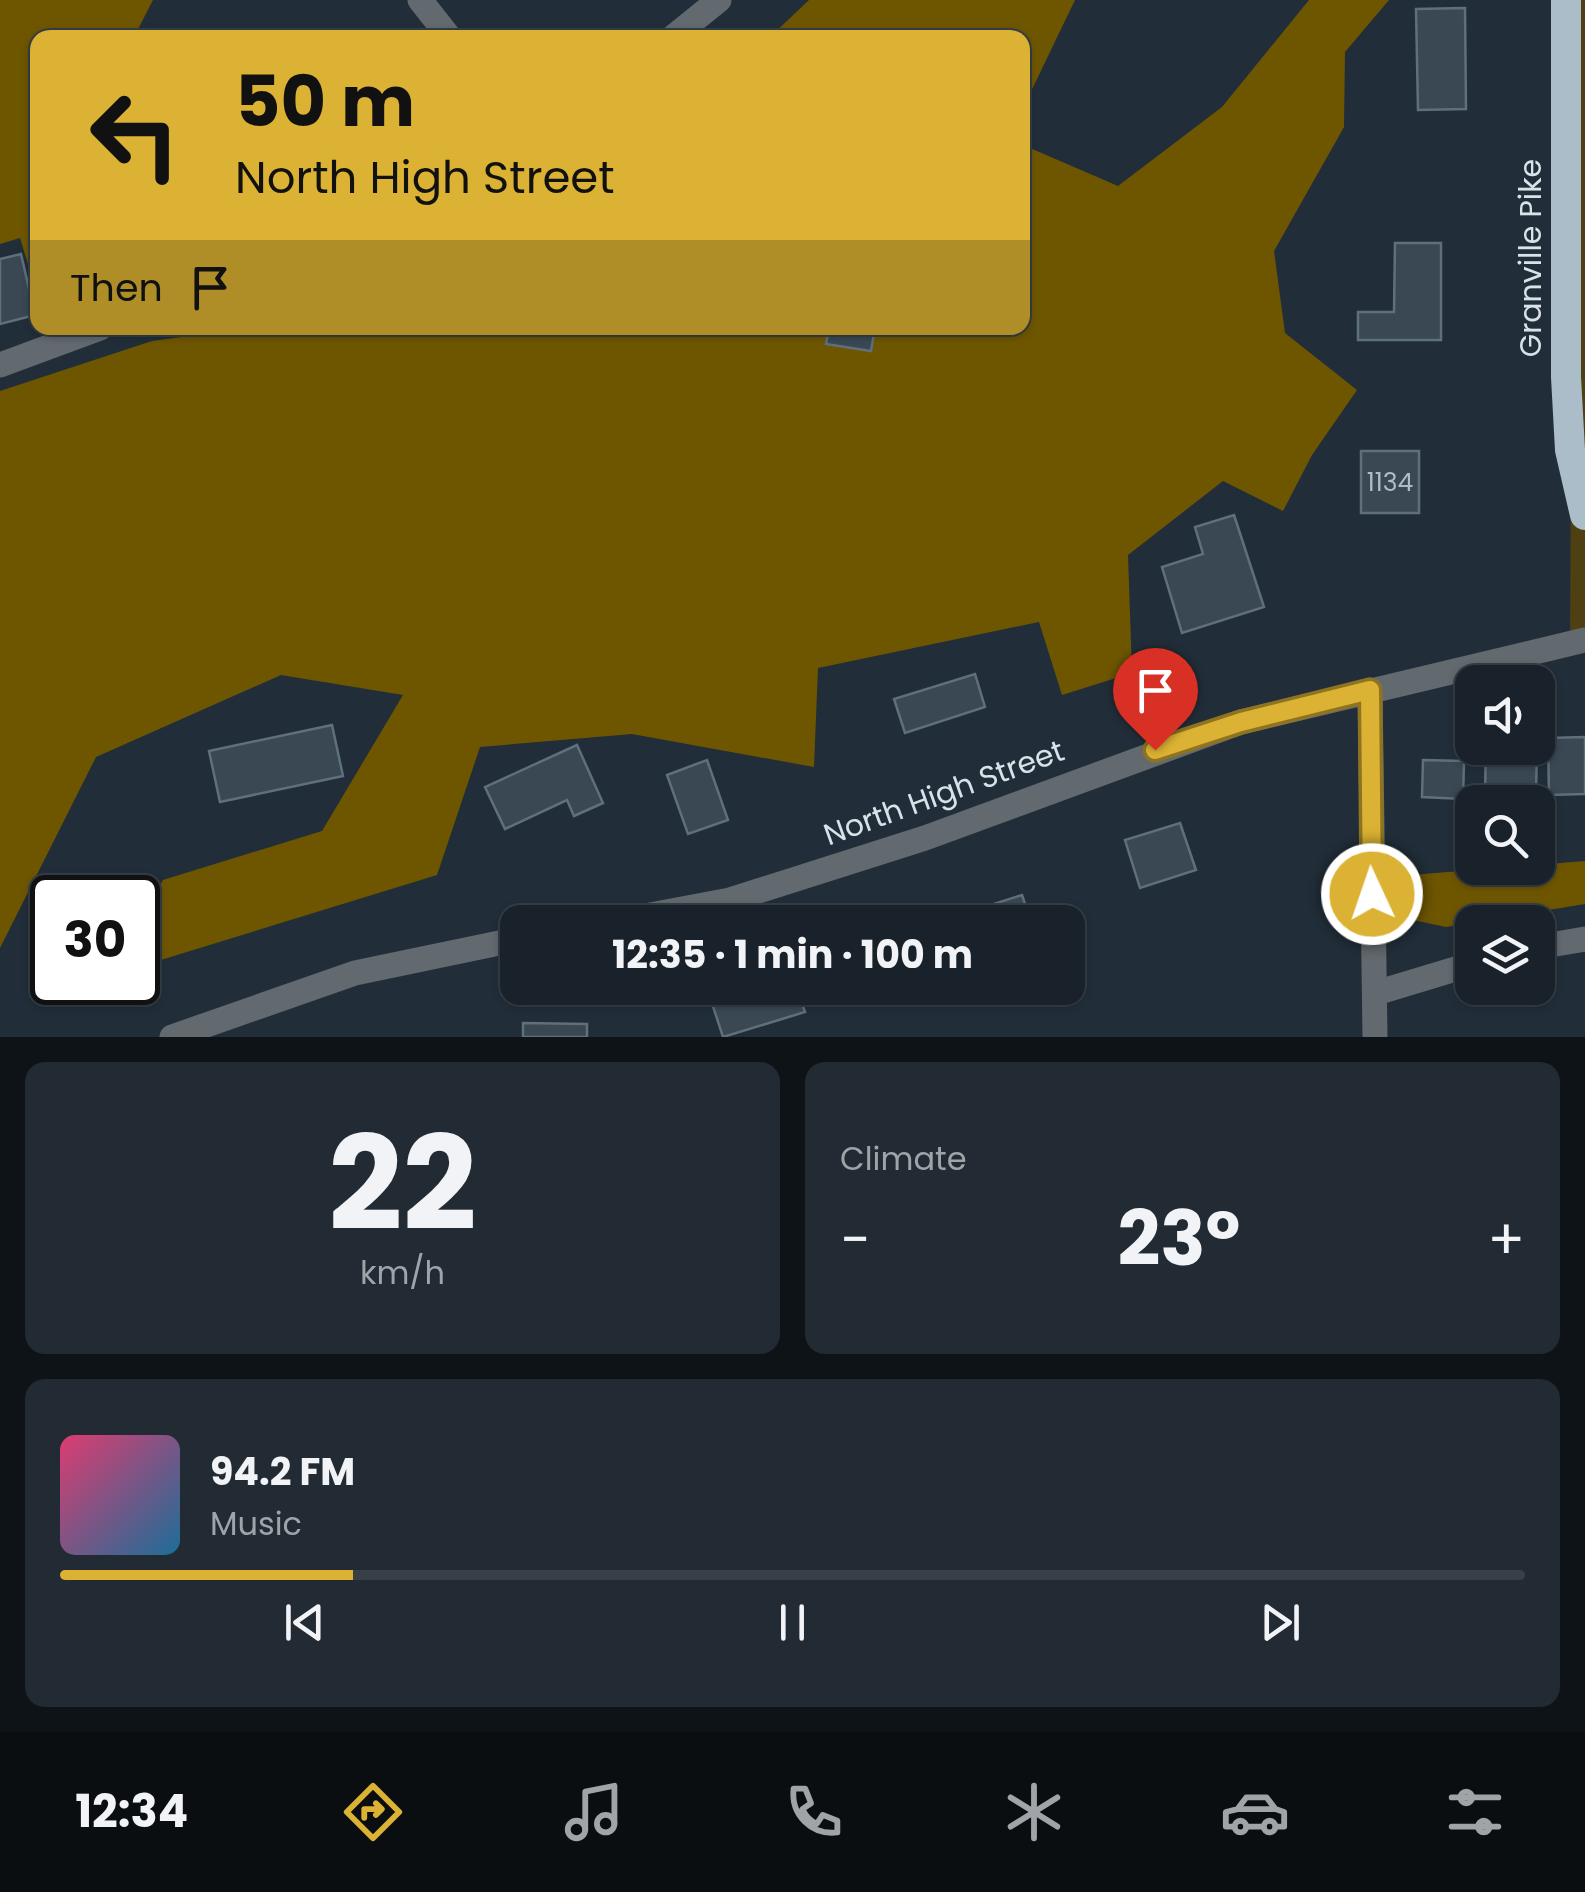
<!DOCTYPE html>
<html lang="en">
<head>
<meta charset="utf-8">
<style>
  body { margin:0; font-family:Poppins,sans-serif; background:#222a33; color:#f1f3f6; height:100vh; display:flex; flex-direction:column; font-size:38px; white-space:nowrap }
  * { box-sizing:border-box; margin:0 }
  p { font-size:32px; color:#9fa4a9 }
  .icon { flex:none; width:55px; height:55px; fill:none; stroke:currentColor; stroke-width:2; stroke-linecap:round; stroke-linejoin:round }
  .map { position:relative; height:1037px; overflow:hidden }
  .details { display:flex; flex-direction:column; gap:25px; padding:25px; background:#0e1318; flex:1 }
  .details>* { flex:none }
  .guide { position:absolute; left:30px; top:30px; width:1000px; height:305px; border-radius:20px; box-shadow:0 2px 8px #0004,0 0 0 2px #373f47; background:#dbb233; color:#111; overflow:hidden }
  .fabs { position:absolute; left:1455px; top:665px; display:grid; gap:20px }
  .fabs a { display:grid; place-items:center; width:100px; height:100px; border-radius:20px; background:#19222b; box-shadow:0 2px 8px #0004,0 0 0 2px #373f47; font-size:50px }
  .speed { position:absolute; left:30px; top:875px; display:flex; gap:20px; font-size:50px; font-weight:700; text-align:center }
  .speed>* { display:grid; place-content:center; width:130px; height:130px; border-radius:50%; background:#19222b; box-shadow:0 2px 8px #0004,0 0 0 2px #373f47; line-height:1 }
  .speed .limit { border:5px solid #111; border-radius:15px; background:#fff; color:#111 }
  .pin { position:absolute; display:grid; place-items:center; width:85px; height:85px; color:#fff; margin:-102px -42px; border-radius:50% 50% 50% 0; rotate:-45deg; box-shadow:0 0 10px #0007 }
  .pin .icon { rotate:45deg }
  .me { position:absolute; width:110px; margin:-55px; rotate:357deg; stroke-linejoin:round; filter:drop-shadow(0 0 8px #0008) }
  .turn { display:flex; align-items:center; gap:35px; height:210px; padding:0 40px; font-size:45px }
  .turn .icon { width:130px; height:130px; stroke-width:2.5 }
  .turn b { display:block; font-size:70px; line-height:85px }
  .then { display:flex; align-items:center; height:95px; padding:0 40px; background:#0003; gap:20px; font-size:38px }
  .big { font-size:75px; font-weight:700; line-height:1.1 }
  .details .card { flex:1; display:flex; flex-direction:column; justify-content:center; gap:15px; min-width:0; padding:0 35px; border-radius:20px; background:#222a33 }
  .details .dial { align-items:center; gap:0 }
  .dial b { font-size:130px; line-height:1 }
  .song { display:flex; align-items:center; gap:30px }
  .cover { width:120px; height:120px; border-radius:15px; background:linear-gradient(135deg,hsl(340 70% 55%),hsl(200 70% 35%)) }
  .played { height:10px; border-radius:5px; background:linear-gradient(90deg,#dbb233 20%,#373f47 20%) }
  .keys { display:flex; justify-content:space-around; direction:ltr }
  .heat { display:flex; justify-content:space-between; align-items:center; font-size:55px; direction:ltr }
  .details .tiles { flex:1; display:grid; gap:25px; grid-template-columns:1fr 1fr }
  .card:last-child { grid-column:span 2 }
  .trip { position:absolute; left:500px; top:905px; width:585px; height:100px; border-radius:20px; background:#19222b; box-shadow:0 2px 8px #0004,0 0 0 2px #373f47; font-weight:700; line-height:100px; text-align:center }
  .tabs { display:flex; height:160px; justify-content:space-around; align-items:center; background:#0a0e11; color:#9fa4a9 }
  .tabs .icon { width:70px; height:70px }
  .tabs .on { color:#dbb233 }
  .tabs b { font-size:45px; color:#f1f3f6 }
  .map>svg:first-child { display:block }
</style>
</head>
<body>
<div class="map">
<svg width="1585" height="1037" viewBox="0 0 1585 1037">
  <rect width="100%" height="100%" fill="#212e39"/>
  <path fill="#4f4013" d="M1573,0h12v651l-15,3z"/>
  <path fill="#6e5600" d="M0,0h153l-19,37 -96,1 -1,255 -17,-55 -20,6z
    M809,0h266l-52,108 -1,-70 -252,-1z
    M1309,0h80l-44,52 -1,75 -70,124 11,82 72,57 -45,65 -29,56 -60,-30 -95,74 4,118 -70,22 -23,-73 -221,46 -4,99 -182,-33 -152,13 -43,128 -299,92v-43l25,-44 159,-49 81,-136 -122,-20 -185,82 -96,191v-557l152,-50 95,-13h775l1,-183 95,41 104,-79z
    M1585,861v43l-139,23 -47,-10 -1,-41z"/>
  <path fill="#394853" stroke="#5f6f7b" stroke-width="2.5" d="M1465,8l1,101 -48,1 -2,-101z
    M1395,243h46v97h-83v-28h36z
    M21,254l14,61 -35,9v-65z
    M829,328h46l-4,23 -45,-7z
    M1361,451h58v62h-58z
    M1234,515l30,92 -82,26 -20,-66 41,-13 -8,-27z
    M975,674l10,33 -80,26 -11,-34z
    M332,725l11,51 -123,26 -11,-51z
    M1585,737v57l-36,1 -1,-57z
    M577,745l26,58 -29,13 -7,-16 -62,29 -20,-42z
    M1486,748h51l-1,44 -51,-1z
    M707,760l21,60 -40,14 -21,-59z
    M1423,760l41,1 -1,38 -41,-2z
    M1180,823l16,47 -56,18 -15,-48z
    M1022,895l9,27h-66l-3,-8z
    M707,988h90l8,24 -82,25z
    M523,1023l64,1v13h-64z"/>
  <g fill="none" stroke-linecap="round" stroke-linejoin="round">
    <path stroke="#62696f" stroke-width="25" d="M420,0l30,38
      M672,38l47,-38
      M0,365l100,-37
      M1370,690l5,347
      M613,922l117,-22 195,-62 316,-116 344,-82
      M1538,947l47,-8
      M1376,993l96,-29
      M172,1037l183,-64 163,-34"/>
    <path stroke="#acbdca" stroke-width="30" d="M1566,0v377l4,73 15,65"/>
  </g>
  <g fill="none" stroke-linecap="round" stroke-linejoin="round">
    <g stroke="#8e7421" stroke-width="25">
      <path id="route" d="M1155,750l86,-28 129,-32 2,204"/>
    </g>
    <use href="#route" stroke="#dbb233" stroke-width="18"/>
  </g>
  <g text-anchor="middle" stroke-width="10" stroke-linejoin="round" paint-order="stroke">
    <g font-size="25" fill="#b1bcc4">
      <text x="1390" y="491">1134</text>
    </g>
    <g font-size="30" fill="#d9e2e9" stroke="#212e39">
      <text transform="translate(1531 258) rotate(-90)" y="10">Granville Pike</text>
      <text transform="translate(944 793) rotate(-20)" y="10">North High Street</text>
    </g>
  </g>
</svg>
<div class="fabs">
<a><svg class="icon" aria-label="sound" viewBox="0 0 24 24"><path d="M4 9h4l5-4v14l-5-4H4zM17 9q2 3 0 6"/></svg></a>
<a><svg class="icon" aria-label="search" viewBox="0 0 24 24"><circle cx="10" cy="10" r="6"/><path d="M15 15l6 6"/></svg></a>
<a><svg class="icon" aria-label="layers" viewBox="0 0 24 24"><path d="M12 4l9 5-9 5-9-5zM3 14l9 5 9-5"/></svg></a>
</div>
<div class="speed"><div class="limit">30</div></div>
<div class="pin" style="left:1155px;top:750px;background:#d93025"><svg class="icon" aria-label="arrive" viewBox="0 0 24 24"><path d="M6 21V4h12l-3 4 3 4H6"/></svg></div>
<svg class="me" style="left:1372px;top:894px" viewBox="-20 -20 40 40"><circle r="17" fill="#dbb233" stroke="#fff" stroke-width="3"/><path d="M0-11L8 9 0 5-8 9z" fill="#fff"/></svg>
<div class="trip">12:35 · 1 min · 100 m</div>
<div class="guide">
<div class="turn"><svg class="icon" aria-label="left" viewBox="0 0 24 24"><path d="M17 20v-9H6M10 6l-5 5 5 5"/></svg><div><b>50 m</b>North High Street</div></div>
<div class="then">Then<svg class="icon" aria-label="arrive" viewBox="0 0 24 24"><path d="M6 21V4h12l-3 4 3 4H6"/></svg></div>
</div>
</div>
<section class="details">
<div class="tiles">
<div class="card dial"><b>22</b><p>km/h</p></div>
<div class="card"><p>Climate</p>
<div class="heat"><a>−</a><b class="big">23°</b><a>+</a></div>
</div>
<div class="card">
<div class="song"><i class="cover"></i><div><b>94.2 FM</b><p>Music</p></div></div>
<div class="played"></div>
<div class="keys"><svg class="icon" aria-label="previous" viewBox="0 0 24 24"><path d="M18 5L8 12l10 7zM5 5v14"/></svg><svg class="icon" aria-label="pause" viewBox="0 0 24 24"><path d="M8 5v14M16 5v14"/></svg><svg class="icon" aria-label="next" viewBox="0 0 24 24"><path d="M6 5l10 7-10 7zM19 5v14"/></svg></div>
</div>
</div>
</section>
<nav class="tabs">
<b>12:34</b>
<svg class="icon on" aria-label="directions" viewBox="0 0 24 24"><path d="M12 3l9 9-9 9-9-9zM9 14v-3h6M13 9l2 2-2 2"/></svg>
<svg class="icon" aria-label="music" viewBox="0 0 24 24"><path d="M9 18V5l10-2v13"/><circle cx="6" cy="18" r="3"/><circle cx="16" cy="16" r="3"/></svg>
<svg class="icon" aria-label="phone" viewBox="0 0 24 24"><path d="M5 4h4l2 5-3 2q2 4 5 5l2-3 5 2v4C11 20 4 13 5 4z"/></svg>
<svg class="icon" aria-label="climate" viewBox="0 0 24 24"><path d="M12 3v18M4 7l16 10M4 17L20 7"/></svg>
<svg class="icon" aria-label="car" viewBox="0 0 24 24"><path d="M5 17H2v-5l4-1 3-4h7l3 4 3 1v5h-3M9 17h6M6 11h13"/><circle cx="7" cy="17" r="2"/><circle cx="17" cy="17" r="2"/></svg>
<svg class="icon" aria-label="filters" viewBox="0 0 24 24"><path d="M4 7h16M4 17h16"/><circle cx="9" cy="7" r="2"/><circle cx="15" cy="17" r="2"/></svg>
</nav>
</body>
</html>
